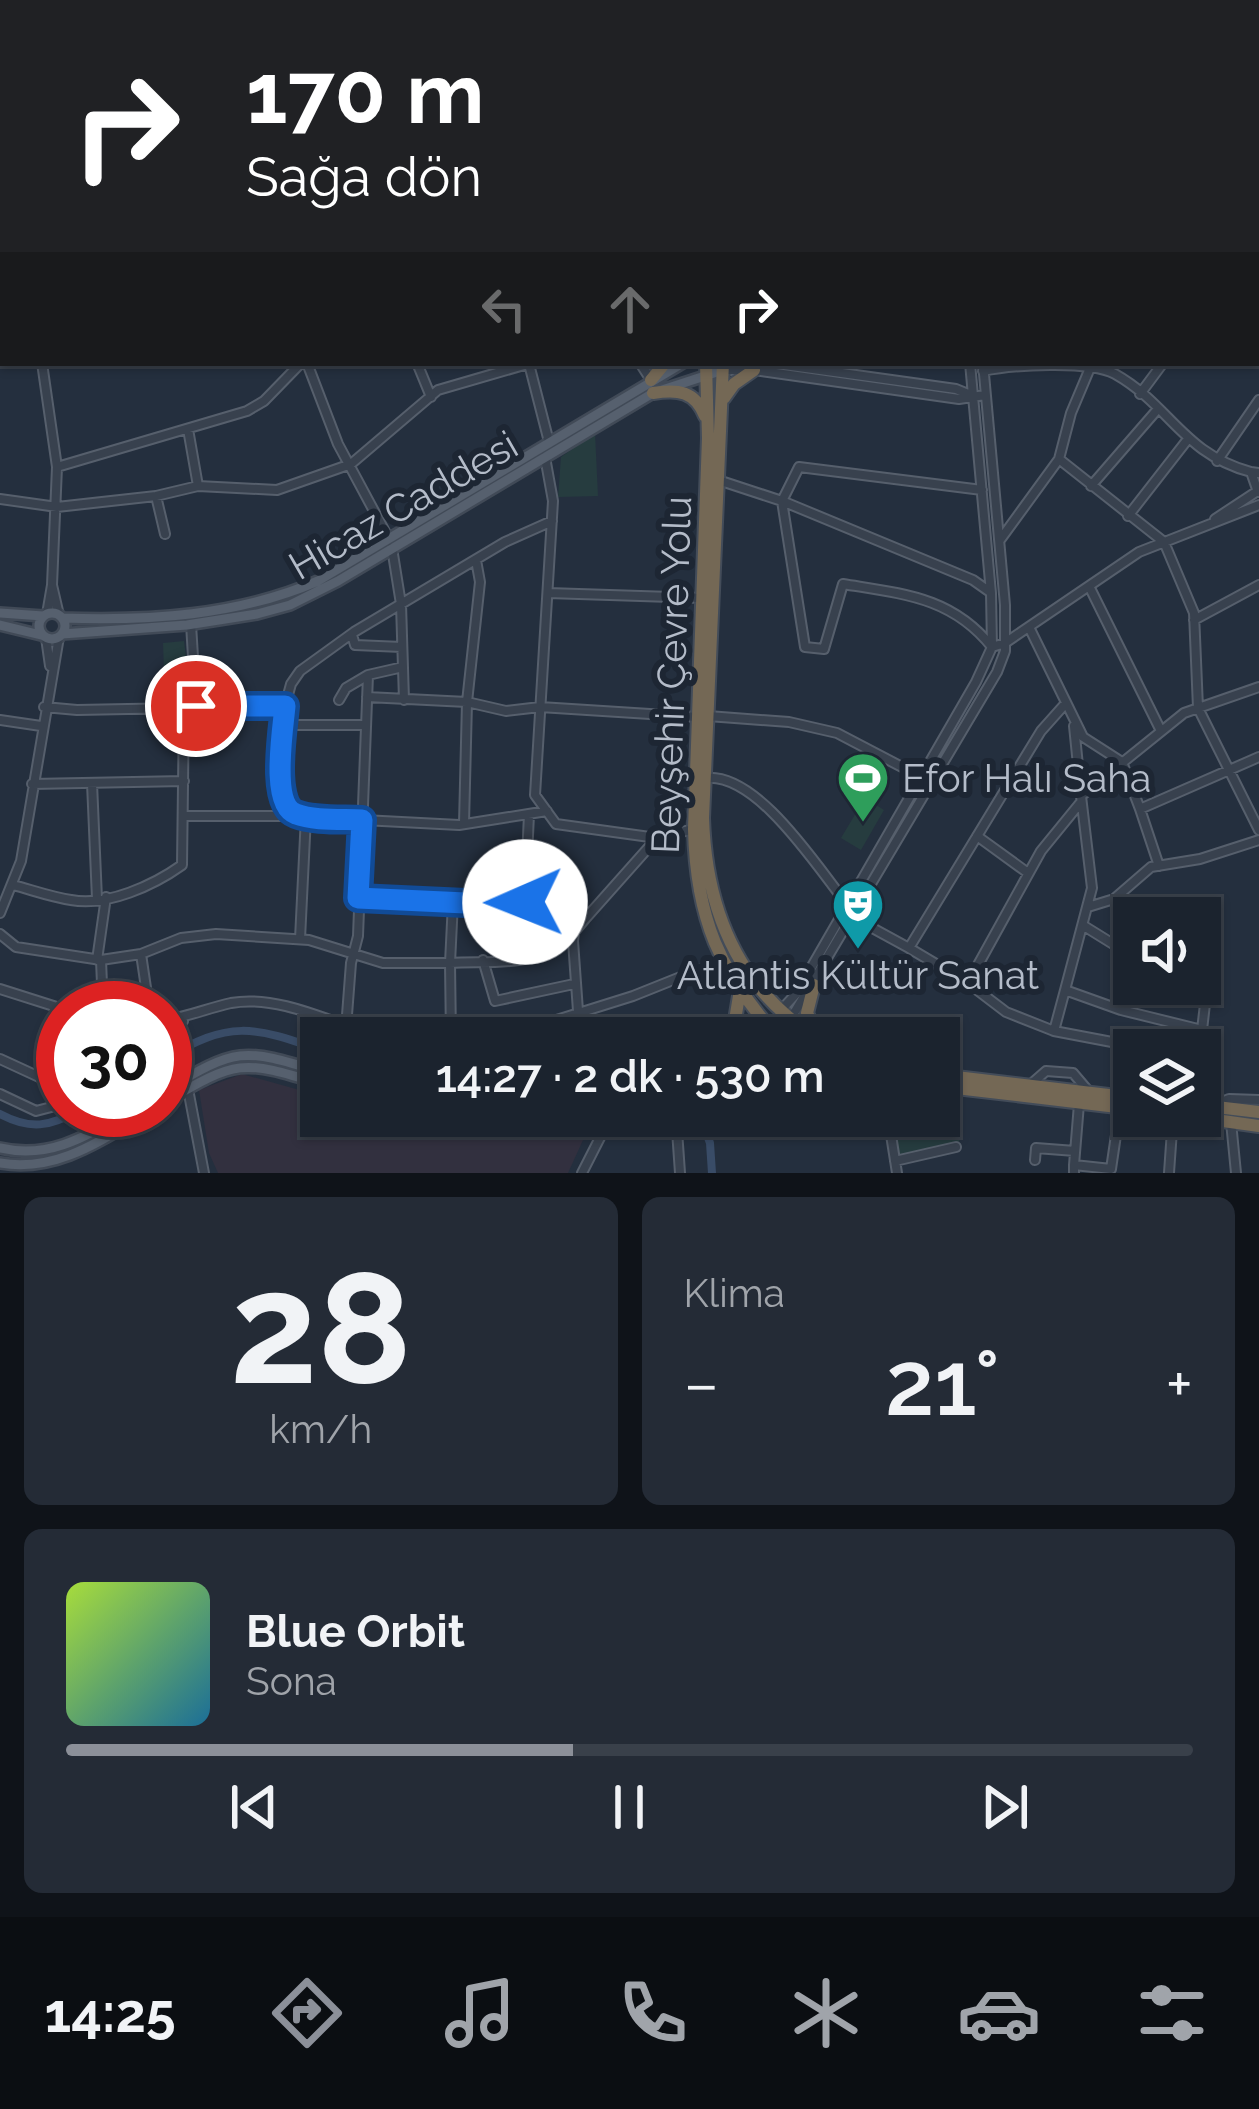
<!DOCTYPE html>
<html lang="tr">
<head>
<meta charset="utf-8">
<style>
  body { margin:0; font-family:Raleway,sans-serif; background:#242b36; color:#f1f3f6; height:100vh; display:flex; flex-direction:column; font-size:45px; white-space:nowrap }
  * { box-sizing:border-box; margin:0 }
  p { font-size:39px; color:#a0a4aa }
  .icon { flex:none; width:66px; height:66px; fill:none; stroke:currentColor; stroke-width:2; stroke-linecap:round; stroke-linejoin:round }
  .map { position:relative; height:1173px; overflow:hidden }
  .drawer { display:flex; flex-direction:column; gap:24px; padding:24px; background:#0f1319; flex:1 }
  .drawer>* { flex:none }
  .guide { position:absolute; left:0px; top:0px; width:1260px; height:366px; box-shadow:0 3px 9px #0004,0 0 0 3px #39404a; background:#202124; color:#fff; overflow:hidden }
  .fabs { position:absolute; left:1113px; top:897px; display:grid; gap:24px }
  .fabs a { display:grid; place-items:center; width:108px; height:108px; border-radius:0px; background:#1b232e; box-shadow:0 3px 9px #0004,0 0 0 3px #39404a; font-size:60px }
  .speed { position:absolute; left:36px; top:981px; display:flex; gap:24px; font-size:60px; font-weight:700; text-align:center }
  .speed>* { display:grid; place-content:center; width:156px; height:156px; border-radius:50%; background:#1b232e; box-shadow:0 3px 9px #0004,0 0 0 3px #39404a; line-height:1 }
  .speed .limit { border:18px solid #d22; background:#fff; color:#111 }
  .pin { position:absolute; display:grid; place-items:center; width:102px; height:102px; color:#fff; margin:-51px; border:6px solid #fff; border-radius:50%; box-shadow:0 3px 12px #0007 }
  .me { position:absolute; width:132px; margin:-66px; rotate:269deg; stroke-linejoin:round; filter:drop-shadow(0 0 9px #0008) }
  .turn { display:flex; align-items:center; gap:42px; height:252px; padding:0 48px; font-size:54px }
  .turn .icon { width:156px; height:156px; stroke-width:2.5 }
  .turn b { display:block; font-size:84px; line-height:102px }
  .lanes { display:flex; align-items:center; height:114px; padding:0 48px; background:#0003; justify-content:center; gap:60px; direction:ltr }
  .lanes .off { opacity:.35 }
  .big { font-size:90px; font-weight:600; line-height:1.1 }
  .drawer .tile { flex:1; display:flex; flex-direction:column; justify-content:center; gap:18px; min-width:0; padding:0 42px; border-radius:18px; background:#242b36 }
  .drawer .dial { align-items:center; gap:0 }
  .dial b { font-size:156px; line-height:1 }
  .song { display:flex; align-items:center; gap:36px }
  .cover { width:144px; height:144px; border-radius:18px; background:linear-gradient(135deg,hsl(80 70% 55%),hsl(200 70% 35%)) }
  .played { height:12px; border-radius:6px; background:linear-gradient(90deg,#8c9099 45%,#39404a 45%) }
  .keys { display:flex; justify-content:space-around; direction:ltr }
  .heat { display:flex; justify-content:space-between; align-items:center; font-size:66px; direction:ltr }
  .drawer .tiles { flex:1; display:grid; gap:24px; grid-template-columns:1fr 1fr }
  .tile:last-child { grid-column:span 2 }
  .trip { position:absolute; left:300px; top:1017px; width:660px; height:120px; border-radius:0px; background:#1b232e; box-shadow:0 3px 9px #0004,0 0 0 3px #39404a; font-weight:600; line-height:120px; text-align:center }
  .menu { display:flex; height:192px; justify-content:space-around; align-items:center; background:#0b0e12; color:#a0a4aa }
  .menu .icon { width:84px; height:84px }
  .menu .current { color:#8c9099 }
  .menu b { font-size:54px; color:#f1f3f6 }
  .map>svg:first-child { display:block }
</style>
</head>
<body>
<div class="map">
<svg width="1259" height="1173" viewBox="0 0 1259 1173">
  <rect width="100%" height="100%" fill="#242f3e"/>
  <path fill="#32303f" d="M242,1074l79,22v20l151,4 18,-4h104l-26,57h-350l-9,-20 -10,-63z"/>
  <path fill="#263c3f" d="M595,433l3,63 -40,1 3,-40z
    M184,641l8,62 -27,-1 -2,-59z
    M865,798l19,12 -23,40 -20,-12z
    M939,1099l22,3 -2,42 -59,13 -10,-41h49z"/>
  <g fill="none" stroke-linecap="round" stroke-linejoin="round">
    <path stroke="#394c67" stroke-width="8" d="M165,1059c64,-39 88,-33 156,-9
      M0,1114c30,16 50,13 79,-4
      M700,1116l10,27 2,30"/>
    <g stroke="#565f6c" stroke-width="12">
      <path id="minor" d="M42,0l1,3
        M124,0v3
        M176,0l1,3
        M342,0v3
        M407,0v3
        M1208,0l9,3
        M285,3v-3
        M713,3l2,-3
        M781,3l1,-3
        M847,3l1,-3
        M930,3v-3
        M1012,3l1,-3
        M1024,3l1,-3
        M1184,3v-3
        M1248,3l1,-3
        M1257,13h2
        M3,85v29
        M1257,107l2,1
        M1257,168h2
        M1257,230l2,-3
        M1257,254l2,1
        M0,275l3,-1
        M42,363l15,104 -5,118
        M307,363l31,81 51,95
        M417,363l14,34
        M640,363l11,17
        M770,363l186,26 17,7
        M529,364l20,78
        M1090,368l-19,45 -12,46 105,83 30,71 4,95 61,122
        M723,370h31l205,29 26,-4
        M983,371c29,-6 106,-11 132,3 55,31 68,80 136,98
        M1140,394l23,-31
        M188,429l10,57
        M545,457l8,44 -18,294 21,29 101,14
        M1217,461l42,-61
        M57,467l190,-56 17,-10 37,-38
        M718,480l64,21 191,79 17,12
        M1091,486l66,-76
        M982,490l-183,-23 -17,34 23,146 19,2 19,-65c61,10 109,13 149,63l13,-4 134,-91 120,-47
        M1258,492l-7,-20 8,1
        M156,496l9,38
        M0,499l57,8 99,-11 42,-10 79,4 74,-26 87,-74 93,-27
        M1128,516l60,-77
        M1215,519l44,-29
        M1000,540l59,-81
        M392,548l9,56 3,96
        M476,560l4,22 -13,120 39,9 34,-4 157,10
        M1090,588l71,143
        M548,593l154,5
        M47,614l5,-29 7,30
        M1194,620l65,-35
        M191,624l5,82
        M1029,627l54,110 39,25 18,47 119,-52
        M352,635l3,10 47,2
        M46,638l4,28
        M367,697l100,5 -3,122
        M339,700l7,-12 22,-13
        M1066,703l-25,28 -132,217 59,35 73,-132 40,-49
        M44,707l33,3 208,-4
        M708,716l81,6 48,11 84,44
        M0,720l41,6
        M284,725h82
        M1074,726l7,69
        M706,778c52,-5 111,89 141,126
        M92,783l5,116
        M32,784l152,-3
        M1140,809l19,57
        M547,811l-88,14 -96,-5 -66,-5 -9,-5 -8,-16 5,-88 6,-22 9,-13 54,-39 151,-90 47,-21
        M185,816h111
        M977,836l51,37
        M13,885c19,5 38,12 58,15 36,7 83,-15 111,-35l2,-159
        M358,898l129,6 38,-2 4,11 28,28h16l5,70
        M453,902l-3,61c34,-3 83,6 107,-22
        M525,902l4,-88
        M1088,907l26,-8 37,-32 49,-8 59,-19
        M0,913l21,-52 38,-224
        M854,918l55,30
        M1084,926l50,31
        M0,934l16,13 85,13 40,-6 40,-16 35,-4 93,6 74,23h67l1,75
        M300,939l6,-123
        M573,941l1,-9 11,-13 72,-81 37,-9
        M141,954l8,54
        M97,960l9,-63
        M101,960l2,48
        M483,960l12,41 79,-17
        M968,983l38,29 48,19 11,-41
        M1175,984l30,20 -3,26
        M0,989l63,20
        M781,1010l15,-16 180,-312 16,-35 -1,-54 -21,-230
        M1121,1010l13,-33
        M165,1020c23,-3 43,-12 66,-17 49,-9 105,22 151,35
        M790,1020l207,-348 8,-21v-46l-22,-242
        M346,1028l5,-65 7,-27 10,-261 35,-8
        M165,1030l18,-9
        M1054,1031l100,19
        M499,1038l134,-42 55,-22
        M1200,1050l2,-20 -81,-20 -56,-20 27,-102 -11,-92 103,-83 75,-26
        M0,1059l63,29
        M1030,1085l16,-14 27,2 17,20
        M188,1089l16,84
        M0,1094l36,17 27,-7
        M1214,1105l15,-6 30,1
        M676,1116l4,57
        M787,1116v2
        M888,1116l9,57
        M1231,1122l5,51
        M1035,1160l1,-12 39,3
        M895,1161l61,-14
        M1074,1165l5,-61
        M582,1173l29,-57
        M1074,1173v-8l37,4 9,-61
        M1169,1173l4,-57"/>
    </g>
    <g stroke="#414a57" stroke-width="14">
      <path id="major" d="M39 626a13 13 0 1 1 26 0a13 13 0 1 1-26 0Z
        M0,613l43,3
        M62,618c87,3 175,-2 256,-37l365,-218
        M0,625l41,10
        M62,634l125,-9 70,-11 33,-9 48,-24 315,-188 70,-23
        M718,1037l46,-16
        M165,1090c72,-42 76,-43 156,-18
        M165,1102c72,-42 76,-43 156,-18
        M604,1116l2,9
        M0,1148c51,12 88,-13 131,-38
        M0,1163c59,10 104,-25 152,-53"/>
    </g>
    <g stroke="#434c59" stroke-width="16">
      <path id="highway" d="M673,0l1,3
        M682,0l1,3
        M706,363l2,75 -14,391c2,88 25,144 85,209
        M723,363l-20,455c3,91 34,170 114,220
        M651,380l14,-17
        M653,393c25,-4 42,-2 52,23
        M724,398l10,-14 20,-14
        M689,974l26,-6 14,3
        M814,985l-7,28 11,24
        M712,1038l23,-18 5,-30
        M939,1075l195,23
        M939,1086l195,23
        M1200,1105l59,7
        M1187,1116l72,10"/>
    </g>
    <use href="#minor" stroke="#38414e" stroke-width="8"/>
    <use href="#major" stroke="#56606e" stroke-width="9"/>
    <use href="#highway" stroke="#746855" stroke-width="12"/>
  </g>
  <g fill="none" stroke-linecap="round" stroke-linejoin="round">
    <g stroke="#114b97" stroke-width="30">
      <path id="route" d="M196,706h89c-2,24 -15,99 11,108 18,7 46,5 66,6l-4,78 129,6 38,-2"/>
    </g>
    <use href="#route" stroke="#1a73e8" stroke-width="21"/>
  </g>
  <defs>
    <g id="stadium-pin" transform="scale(2.7)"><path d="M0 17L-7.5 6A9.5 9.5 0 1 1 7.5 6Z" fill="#2e9e5b" stroke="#1d2633"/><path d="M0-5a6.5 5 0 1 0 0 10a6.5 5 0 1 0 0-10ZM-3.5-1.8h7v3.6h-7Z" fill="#fff"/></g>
    <g id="theatre-pin" transform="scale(2.7)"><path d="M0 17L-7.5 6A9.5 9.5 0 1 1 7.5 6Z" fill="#0f9aa8" stroke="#1d2633"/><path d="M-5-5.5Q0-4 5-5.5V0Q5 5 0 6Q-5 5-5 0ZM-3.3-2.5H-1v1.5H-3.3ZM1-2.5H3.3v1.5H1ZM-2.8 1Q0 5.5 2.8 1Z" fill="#fff"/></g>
  </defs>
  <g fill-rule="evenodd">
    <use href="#stadium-pin" x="863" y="778"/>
    <use href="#theatre-pin" x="858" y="905"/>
  </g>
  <g text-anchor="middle" stroke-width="12" stroke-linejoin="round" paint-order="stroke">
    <g font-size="39" fill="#b4bcc9" stroke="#1d2633">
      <text transform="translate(403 505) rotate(-30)" y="14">Hicaz Caddesi</text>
      <text transform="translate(671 675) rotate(-88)" y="14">Beyşehir Çevre Yolu</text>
    </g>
    <g font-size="39" fill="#b4bcc9" stroke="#1d2633" text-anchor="start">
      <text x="902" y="792">Efor Halı Saha</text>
      <text x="858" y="989" text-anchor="middle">Atlantis Kültür Sanat</text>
    </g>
  </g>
</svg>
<div class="fabs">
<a><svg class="icon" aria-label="sound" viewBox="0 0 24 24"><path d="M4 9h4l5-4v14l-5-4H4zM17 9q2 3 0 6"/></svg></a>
<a><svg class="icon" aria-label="layers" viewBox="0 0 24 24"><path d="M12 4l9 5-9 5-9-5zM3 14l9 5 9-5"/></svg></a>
</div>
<div class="speed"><div class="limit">30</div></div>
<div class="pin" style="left:196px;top:706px;background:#d93025"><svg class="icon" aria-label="arrive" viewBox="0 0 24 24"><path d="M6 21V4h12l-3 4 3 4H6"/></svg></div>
<svg class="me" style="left:525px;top:902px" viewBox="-20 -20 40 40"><circle r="19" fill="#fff"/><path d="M0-13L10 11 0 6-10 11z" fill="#1a73e8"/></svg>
<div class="trip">14:27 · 2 dk · 530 m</div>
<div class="guide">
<div class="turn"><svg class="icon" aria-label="right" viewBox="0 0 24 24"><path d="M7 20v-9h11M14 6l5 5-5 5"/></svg><div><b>170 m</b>Sağa dön</div></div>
<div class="lanes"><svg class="icon off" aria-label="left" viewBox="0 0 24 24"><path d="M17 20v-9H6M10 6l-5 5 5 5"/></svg><svg class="icon off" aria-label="ahead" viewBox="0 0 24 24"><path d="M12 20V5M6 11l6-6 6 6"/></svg><svg class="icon" aria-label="right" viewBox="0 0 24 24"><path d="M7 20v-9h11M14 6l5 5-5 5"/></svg></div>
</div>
</div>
<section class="drawer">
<div class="tiles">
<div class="tile dial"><b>28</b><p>km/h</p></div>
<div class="tile"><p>Klima</p>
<div class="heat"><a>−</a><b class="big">21°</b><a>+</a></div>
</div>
<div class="tile">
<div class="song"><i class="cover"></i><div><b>Blue Orbit</b><p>Sona</p></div></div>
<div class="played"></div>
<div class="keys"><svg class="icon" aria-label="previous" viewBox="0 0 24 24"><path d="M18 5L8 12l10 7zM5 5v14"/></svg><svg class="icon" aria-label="pause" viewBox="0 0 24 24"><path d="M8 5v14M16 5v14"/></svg><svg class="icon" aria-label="next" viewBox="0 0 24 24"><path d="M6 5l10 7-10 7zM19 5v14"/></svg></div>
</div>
</div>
</section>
<nav class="menu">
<b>14:25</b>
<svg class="icon current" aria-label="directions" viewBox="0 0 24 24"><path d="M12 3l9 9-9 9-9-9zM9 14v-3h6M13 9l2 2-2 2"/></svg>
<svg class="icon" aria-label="music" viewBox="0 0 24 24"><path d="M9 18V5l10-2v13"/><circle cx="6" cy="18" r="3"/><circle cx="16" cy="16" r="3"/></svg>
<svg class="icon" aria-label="phone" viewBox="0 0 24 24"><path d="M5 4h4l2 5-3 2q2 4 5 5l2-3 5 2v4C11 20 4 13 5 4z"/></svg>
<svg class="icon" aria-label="climate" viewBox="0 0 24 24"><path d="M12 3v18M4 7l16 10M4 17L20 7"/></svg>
<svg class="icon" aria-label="car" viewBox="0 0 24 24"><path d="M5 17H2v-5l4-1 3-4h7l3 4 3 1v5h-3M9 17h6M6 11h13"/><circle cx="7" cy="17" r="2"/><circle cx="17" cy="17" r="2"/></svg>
<svg class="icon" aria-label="filters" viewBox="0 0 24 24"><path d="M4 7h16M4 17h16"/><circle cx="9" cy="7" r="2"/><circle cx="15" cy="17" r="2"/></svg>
</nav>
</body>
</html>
